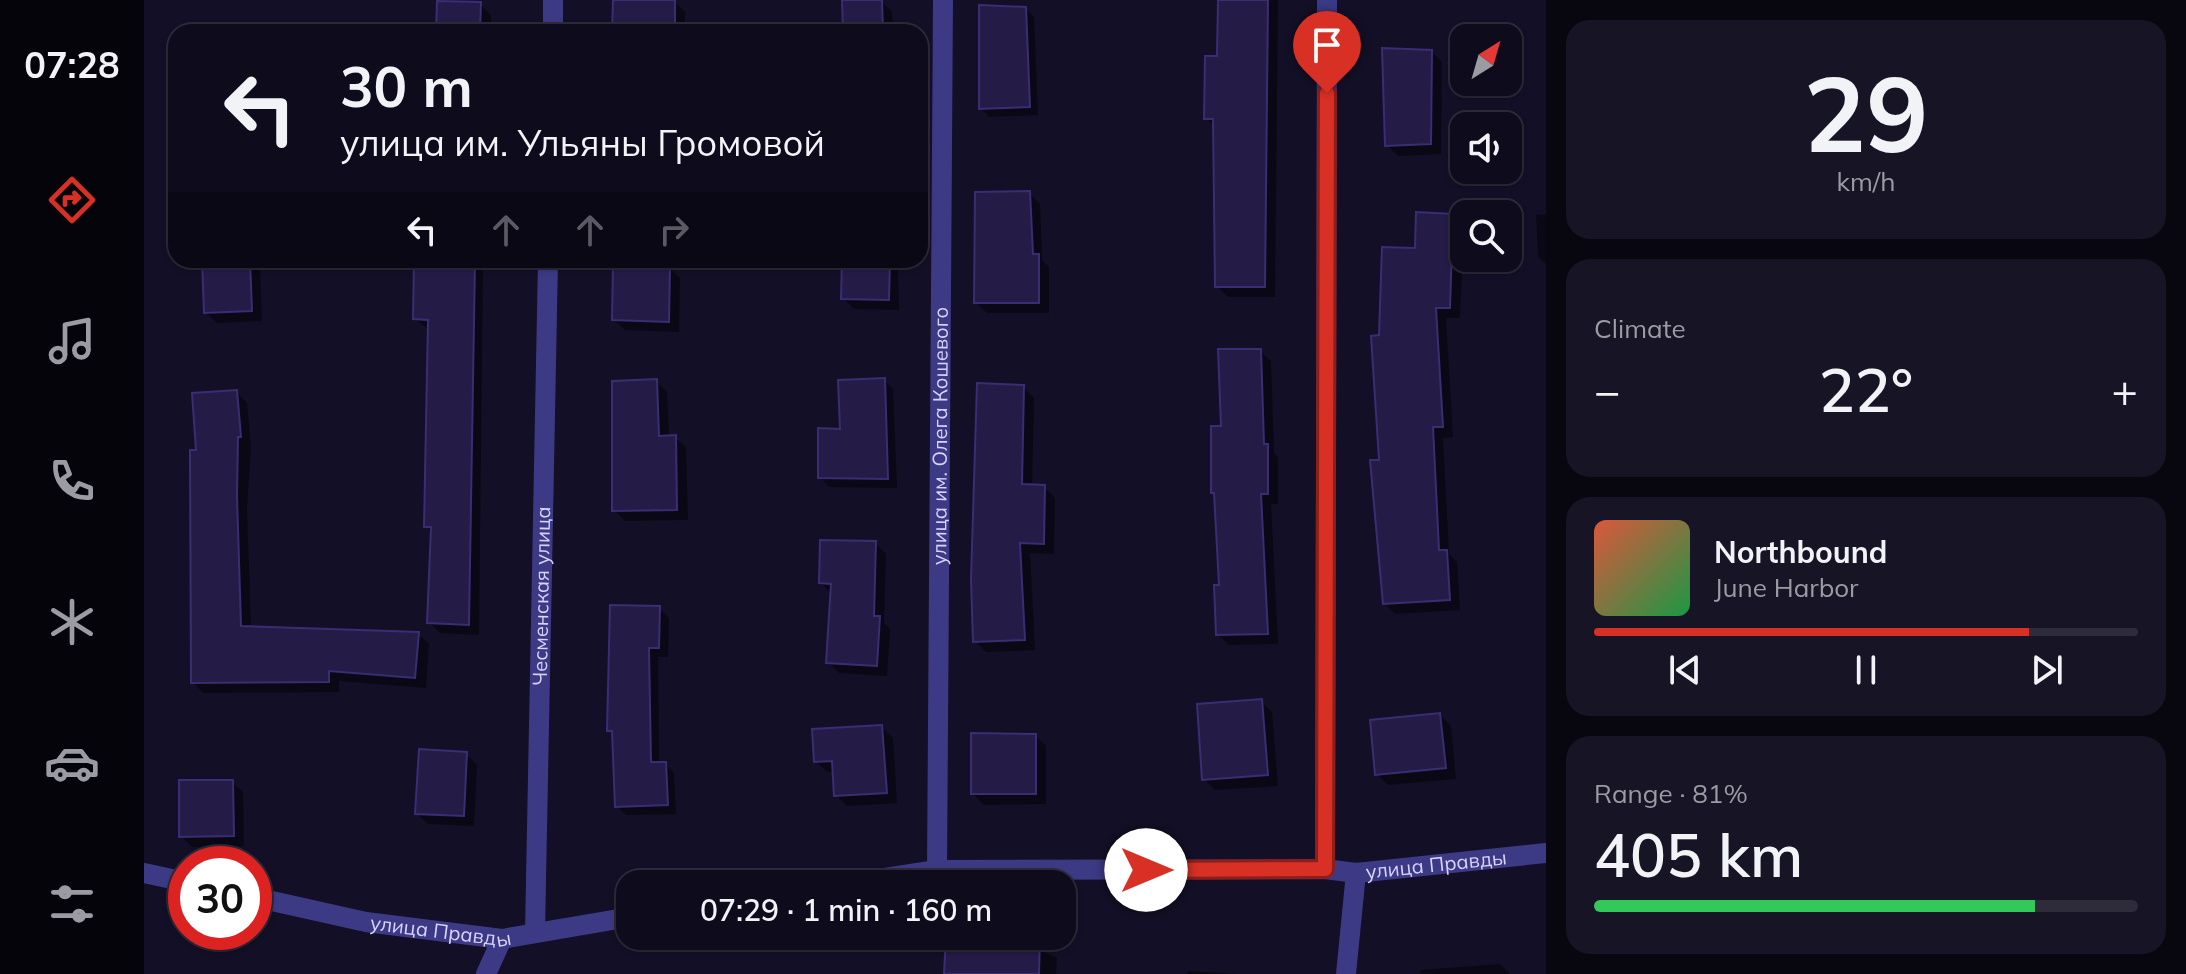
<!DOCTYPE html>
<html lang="en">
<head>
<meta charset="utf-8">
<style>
  body { margin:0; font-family:Mulish,sans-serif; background:#171425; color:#f1f3f6; height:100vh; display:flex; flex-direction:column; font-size:30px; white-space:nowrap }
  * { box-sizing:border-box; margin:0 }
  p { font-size:26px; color:#9b9ba3 }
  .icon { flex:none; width:44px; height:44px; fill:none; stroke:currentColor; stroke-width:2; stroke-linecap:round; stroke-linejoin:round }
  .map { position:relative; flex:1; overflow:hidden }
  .sheet { display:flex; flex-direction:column; gap:20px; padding:20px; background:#08060f; width:640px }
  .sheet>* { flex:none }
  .guide { position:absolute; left:24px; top:24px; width:760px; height:244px; border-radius:24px; box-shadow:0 2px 6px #0004,0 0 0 2px #2e2b3b; background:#0e0b1c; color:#f1f3f6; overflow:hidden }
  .needle { width:52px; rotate:37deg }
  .buttons { position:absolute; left:1306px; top:24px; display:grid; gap:16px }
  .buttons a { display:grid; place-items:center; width:72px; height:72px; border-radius:16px; background:#0e0b1c; box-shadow:0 2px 6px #0004,0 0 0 2px #2e2b3b; font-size:40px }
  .speed { position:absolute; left:24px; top:846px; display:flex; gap:16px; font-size:40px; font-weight:700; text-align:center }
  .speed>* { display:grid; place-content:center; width:104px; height:104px; border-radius:50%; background:#0e0b1c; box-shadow:0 2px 6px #0004,0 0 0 2px #2e2b3b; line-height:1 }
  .speed .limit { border:12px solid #d22; background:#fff; color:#111 }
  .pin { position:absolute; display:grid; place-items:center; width:68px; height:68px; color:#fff; margin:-82px -34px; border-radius:50% 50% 50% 0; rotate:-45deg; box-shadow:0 0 8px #0007 }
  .pin .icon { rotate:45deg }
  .me { position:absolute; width:88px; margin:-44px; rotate:90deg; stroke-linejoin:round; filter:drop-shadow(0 0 6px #0008) }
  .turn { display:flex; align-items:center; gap:28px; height:168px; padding:0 40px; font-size:36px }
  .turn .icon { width:104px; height:104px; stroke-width:2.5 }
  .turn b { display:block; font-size:56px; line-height:68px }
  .lanes { display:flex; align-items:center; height:76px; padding:0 40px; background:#0003; justify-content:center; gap:40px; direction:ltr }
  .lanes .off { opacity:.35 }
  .big { font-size:60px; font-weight:600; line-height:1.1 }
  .sheet .card { flex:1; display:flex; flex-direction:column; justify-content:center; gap:12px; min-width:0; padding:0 28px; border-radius:24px; background:#171425 }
  .sheet .dial { align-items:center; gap:0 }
  .dial b { font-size:104px; line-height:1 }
  .song { display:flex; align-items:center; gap:24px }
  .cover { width:96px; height:96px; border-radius:12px; background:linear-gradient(135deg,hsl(10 70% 55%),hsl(140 70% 35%)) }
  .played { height:8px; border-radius:4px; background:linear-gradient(90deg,#d93025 80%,#2e2b3b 80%) }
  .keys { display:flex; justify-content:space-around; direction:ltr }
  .heat { display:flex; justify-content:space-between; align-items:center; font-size:44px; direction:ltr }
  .charge { height:12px; border-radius:6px; background:linear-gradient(90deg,#34c759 81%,#2e2b3b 0) }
  .trip { position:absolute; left:472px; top:870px; width:460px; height:80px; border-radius:24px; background:#0e0b1c; box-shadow:0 2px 6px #0004,0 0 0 2px #2e2b3b; font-weight:600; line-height:80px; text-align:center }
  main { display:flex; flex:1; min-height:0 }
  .dock { display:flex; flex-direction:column; width:144px; justify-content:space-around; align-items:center; background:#06040b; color:#9b9ba3 }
  .dock .icon { width:56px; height:56px }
  .dock .on { color:#d93025 }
  .dock b { font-size:36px; color:#f1f3f6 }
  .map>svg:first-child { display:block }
</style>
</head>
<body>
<main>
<nav class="dock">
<b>07:28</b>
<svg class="icon on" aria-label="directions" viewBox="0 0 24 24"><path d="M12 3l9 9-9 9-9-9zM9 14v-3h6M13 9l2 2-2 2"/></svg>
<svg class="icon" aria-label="music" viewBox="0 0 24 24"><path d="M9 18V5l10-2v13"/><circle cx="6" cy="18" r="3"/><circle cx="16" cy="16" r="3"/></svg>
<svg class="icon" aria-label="phone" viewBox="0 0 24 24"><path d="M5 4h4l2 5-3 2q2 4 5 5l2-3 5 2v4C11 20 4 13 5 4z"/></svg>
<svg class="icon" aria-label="climate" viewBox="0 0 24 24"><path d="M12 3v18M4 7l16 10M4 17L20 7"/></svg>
<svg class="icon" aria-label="car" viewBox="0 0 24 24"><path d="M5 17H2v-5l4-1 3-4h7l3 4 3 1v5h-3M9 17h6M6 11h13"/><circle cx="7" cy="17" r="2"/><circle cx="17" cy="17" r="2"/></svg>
<svg class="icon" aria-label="filters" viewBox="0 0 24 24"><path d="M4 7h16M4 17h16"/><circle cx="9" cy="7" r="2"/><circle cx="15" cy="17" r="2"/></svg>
</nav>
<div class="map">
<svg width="1402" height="974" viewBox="0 0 1402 974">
  <rect width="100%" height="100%" fill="#130f26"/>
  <path fill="#0007" d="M1076,0h58l-3,297h-47l-11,-11 -2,-159 -9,-9 13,-60z
    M530,1l11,11v20h-71z
    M737,1l11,11 1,20h-48z
    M336,4l11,11v17h-53z
    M881,8l9,9 4,98 -49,2 -8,-9z
    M59,22l52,1 8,9h-61z
    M1288,52l10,10 -1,92 -43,2 -11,-11z
    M885,193l11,11 2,56 7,7v46h-62l-11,-11z
    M1402,214v50l-8,-8 -2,-41z
    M1309,216l11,11 -4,91h-14l7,119 -10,1 6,116 8,8 3,48 -65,4 -11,-11 -3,-266 36,-87z
    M62,260h47l7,7 2,54 -45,2 -11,-10z
    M272,260h67l-4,375 -39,-2 -11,-11 4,-89 -7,-7 3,-196 -14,-11z
    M471,260h55v8l10,10 -1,54 -54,-2 -11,-10z
    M700,260h54l1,50 -45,-1 -11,-11z
    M1116,351l11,10 3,92 4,4v47h-7l7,140 -49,1 -11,-10 3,-48 -5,-91 -3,-4 10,-64z
    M740,380l9,9 4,99 -68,-1 -9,-10 22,-46z
    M512,381l11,11 2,45h6l11,11 2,72 -63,1 -11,-11z
    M879,387l11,11 -2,88 12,1 11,11 -1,56 -24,-1 5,97 -49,2 -11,-11z
    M93,392l10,11 4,44 -4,61 4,120 167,6 11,10 -3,44 -87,-7v11l-136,1 -10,-11 5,-230z
    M731,543l11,11 -2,69 6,6 -3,47 -48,-3 -11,-11 4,-68 -11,-11z
    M515,608l10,10 -1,39h-10l1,107h6l9,9 2,41 -50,1 -9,-9 -2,-70 -6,-6z
    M1117,701l11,11 6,74 -63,4 -11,-11z
    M1296,715l11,11 5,53 -68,6 -11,-11z
    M738,727l11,11 4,65 -50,3 -11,-11 -2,-23h-7l-11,-10z
    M891,736l11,10v58l-62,1 -11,-11z
    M322,754l11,11 -3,61 -46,-2 -11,-10z
    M88,782l11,10 1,54 -52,1 -11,-11z
    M804,936h97l-1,16 13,6 -1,16h-110z
    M1356,964l10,10h-89l-1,-4z
    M1044,971l50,3h-51z"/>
  <path fill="#241b47" stroke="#3b2d73" stroke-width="2" d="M469,0h62v32h-63z
    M698,0h40l1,32h-40z
    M1074,0h50l-3,287h-50l-2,-168h-9l1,-63h12z
    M293,1l44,1 -1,30h-44z
    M835,5l47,2 4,100 -51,2z
    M1238,48l50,2 -1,94 -46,2z
    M886,191l3,63h6v49h-65l1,-111z
    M1272,212l37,2 -3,94h-14l7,119h-10l6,123h8l3,50 -67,4 -13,-144h9l-8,-124 8,-1 3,-88 33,1z
    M58,260h48l2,51 -48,2z
    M270,260h61l-6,365 -42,-2 4,-96h-7l4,-207 -15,-1z
    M698,260h48l-1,40 -48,-1z
    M469,264l57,1 -1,57 -57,-2z
    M1074,349h43l3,95h4v50h-7l7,140 -52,1 -2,-50h5l-5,-92h-3v-67h10z
    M741,378l3,101 -70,-1v-50l22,1 -2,-49z
    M513,379l2,57 17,-1 1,75 -65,1v-130z
    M833,383l47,2 -2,99 23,1 -1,59 -24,-1 5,97 -52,2 -2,-62z
    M93,390l4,47h-3l-1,59 4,130 178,6 -4,46 -86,-7v11l-138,1 -1,-233h6l-4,-57z
    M676,540l56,1 -2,75h6l-3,50 -51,-3 5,-79 -12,-1z
    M466,605l50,1 -1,42h-10l2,114h15l2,43 -53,2 -3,-76h-5z
    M1118,699l6,76 -66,5 -5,-76z
    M1296,713l6,55 -71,7 -5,-55z
    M738,725l5,68 -53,3 -2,-35 -18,1 -2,-33z
    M827,733l65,1v60h-65z
    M275,749l48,3 -3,64 -49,-2z
    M35,780h54l1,56 -55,1z
    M802,936h94l-1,38h-95z"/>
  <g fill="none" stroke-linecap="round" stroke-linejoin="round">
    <g stroke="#3d3a85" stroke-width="20">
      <path d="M409,32v-32"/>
      <path d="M1181,869l2,-869"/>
      <path id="s1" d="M793,870l6,-870"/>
      <path d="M0,873l42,9"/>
      <path id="s2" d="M702,884l91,-14 388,-1 31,4 190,-20"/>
      <path id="s3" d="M110,897l112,25 136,17 128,-22"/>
      <path id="s4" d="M391,932l13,-672"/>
      <path d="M342,974l16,-35"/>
      <path d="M1202,974l10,-101"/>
    </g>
  </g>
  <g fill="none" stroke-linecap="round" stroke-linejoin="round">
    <g stroke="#8d1f18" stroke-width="20">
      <path id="route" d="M1002,870l179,-1 2,-776"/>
    </g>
    <use href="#route" stroke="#d93025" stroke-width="14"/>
  </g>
  <g text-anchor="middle" stroke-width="8" stroke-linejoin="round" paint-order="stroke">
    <g font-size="20" fill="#d9d4ff" stroke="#130f26">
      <text dy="7" stroke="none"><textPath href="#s1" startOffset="434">улица им. Олега Кошевого</textPath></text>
      <text dy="7" stroke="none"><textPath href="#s4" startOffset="336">Чесменская улица</textPath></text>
      <text dy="7" stroke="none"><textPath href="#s2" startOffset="592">улица Правды</textPath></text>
      <text dy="7" stroke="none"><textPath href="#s3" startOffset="190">улица Правды</textPath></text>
    </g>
  </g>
</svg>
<div class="buttons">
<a><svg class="needle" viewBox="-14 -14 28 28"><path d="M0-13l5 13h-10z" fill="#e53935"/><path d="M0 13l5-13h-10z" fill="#9b9ba3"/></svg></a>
<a><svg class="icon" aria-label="sound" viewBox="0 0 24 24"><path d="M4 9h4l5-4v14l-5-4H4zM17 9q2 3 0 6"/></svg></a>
<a><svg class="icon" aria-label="search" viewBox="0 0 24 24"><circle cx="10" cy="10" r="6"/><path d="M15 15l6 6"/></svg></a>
</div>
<div class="speed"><div class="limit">30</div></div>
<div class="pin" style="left:1183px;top:93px;background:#d93025"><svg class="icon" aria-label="arrive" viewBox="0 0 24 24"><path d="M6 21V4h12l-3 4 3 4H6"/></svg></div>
<svg class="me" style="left:1002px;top:870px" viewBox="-20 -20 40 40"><circle r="19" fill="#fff"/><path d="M0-13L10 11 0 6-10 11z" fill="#d93025"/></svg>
<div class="trip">07:29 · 1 min · 160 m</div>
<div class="guide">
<div class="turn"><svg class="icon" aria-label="left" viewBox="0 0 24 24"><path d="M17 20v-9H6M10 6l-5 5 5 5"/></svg><div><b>30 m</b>улица им. Ульяны Громовой</div></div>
<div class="lanes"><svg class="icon" aria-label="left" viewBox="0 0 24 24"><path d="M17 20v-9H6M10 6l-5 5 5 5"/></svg><svg class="icon off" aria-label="ahead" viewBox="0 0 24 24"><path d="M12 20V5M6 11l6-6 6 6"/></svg><svg class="icon off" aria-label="ahead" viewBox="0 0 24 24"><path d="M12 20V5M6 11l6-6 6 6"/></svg><svg class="icon off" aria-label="right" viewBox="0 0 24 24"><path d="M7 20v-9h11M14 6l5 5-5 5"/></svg></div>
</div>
</div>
<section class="sheet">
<div class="card dial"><b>29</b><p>km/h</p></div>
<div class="card"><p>Climate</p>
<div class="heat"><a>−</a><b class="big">22°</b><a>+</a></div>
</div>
<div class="card">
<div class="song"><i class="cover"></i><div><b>Northbound</b><p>June Harbor</p></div></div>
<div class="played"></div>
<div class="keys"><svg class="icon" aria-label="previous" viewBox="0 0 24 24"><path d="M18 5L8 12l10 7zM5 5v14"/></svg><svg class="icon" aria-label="pause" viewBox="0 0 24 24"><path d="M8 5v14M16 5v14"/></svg><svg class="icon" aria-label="next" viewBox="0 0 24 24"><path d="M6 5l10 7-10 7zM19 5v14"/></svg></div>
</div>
<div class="card"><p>Range · 81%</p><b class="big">405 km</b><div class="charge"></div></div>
</section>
</main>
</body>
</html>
